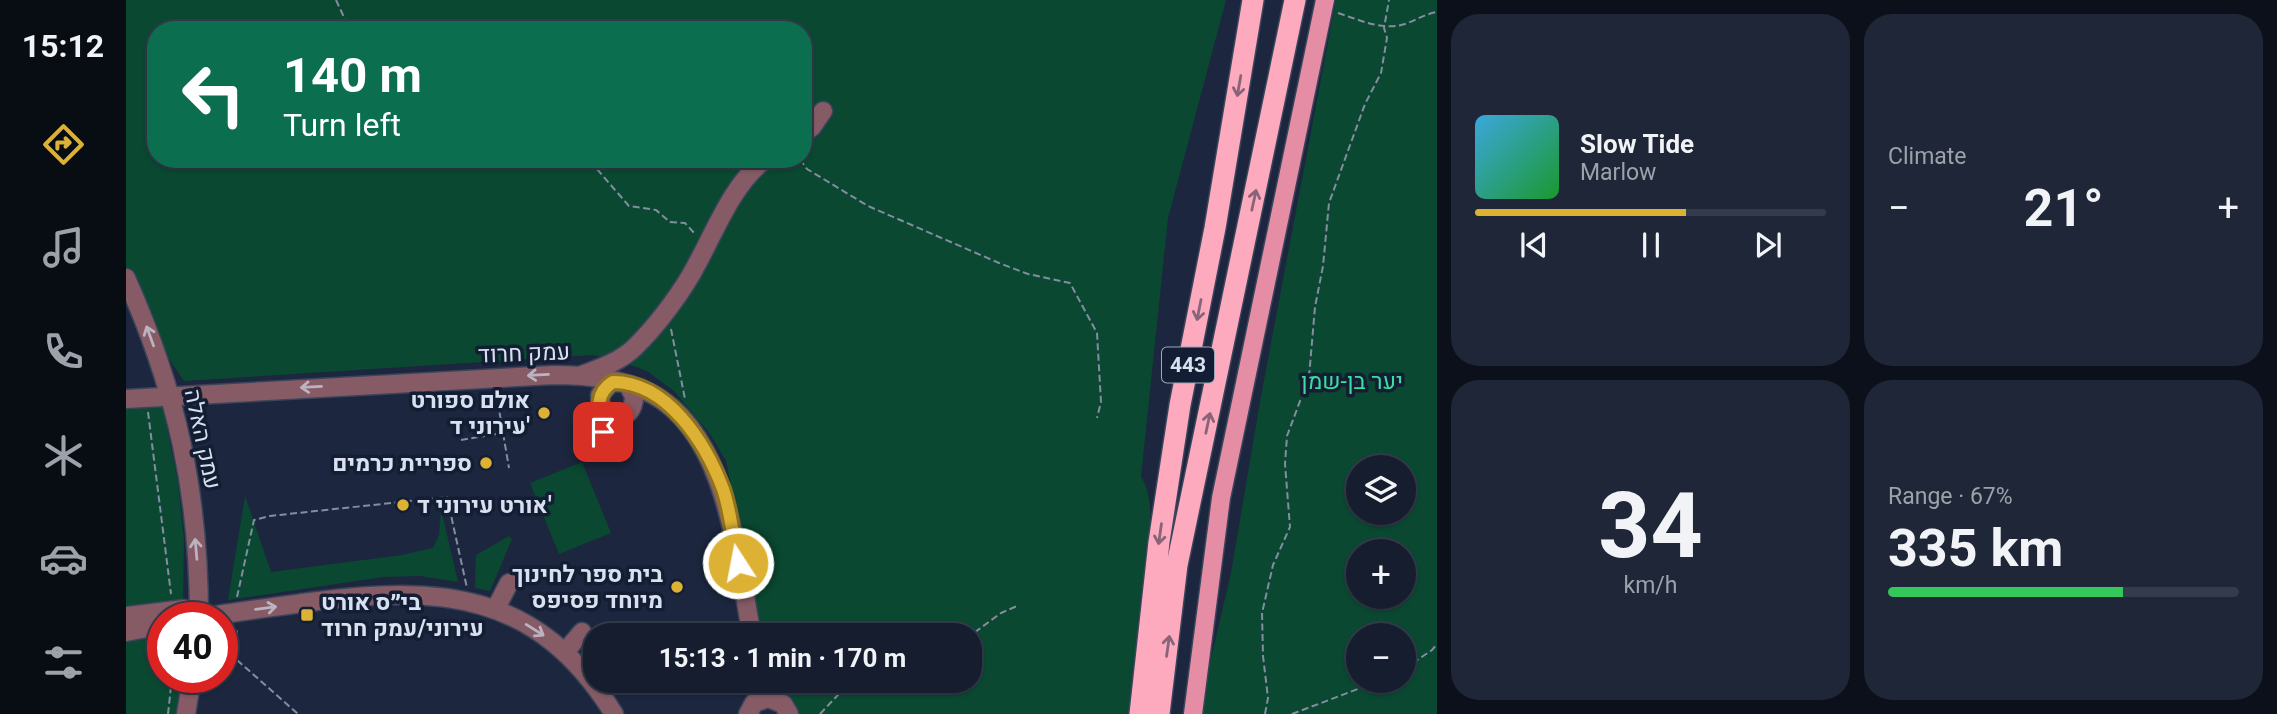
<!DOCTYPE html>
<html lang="en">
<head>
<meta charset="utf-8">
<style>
  body { margin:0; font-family:Roboto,Heebo,sans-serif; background:#1e2637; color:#f1f3f6; height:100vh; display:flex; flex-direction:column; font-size:26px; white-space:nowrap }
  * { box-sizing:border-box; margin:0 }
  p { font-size:23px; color:#9da2aa }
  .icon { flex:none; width:38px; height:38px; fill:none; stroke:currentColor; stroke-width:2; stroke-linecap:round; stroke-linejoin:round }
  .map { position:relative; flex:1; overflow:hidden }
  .side { display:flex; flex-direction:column; gap:14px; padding:14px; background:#0c101a; width:840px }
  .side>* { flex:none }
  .top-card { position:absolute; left:21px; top:21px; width:665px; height:147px; border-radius:28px; box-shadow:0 2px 5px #0004,0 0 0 2px #343b4b; background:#0b6e4f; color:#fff; overflow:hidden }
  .fabs { position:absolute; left:1220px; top:455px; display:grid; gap:14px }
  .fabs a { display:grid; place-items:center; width:70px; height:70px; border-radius:50%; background:#151d2f; box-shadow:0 2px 5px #0004,0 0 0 2px #343b4b; font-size:35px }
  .speed { position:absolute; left:21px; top:602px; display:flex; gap:14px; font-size:35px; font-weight:700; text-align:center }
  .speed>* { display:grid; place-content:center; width:91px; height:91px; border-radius:50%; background:#151d2f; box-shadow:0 2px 5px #0004,0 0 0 2px #343b4b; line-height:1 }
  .speed .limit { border:10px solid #d22; background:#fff; color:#111 }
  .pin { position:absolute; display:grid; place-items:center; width:60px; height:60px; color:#fff; margin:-30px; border-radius:14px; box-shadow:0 4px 10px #0006 }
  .me { position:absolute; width:77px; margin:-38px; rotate:349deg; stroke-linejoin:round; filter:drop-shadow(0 0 5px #0008) }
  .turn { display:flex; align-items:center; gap:24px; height:147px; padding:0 21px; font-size:32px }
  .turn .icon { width:91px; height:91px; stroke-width:2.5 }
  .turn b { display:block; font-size:49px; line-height:60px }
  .big { font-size:52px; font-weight:700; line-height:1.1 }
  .side .tile { flex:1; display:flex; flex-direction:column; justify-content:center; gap:10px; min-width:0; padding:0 24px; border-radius:28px; background:#1e2637 }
  .side .dial { align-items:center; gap:0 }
  .dial b { font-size:91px; line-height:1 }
  .song { display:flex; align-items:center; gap:21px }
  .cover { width:84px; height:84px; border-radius:10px; background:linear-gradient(135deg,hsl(200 70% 55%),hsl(130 70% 35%)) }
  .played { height:7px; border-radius:4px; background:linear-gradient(90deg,#ddb133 60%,#343b4b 60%) }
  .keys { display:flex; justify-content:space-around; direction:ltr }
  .heat { display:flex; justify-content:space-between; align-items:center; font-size:38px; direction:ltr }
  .charge { height:10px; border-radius:5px; background:linear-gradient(90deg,#34c759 67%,#343b4b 0) }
  .side .tiles { flex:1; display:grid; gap:14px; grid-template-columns:repeat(2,1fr) }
  .trip { position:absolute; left:457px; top:623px; width:399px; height:70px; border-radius:28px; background:#151d2f; box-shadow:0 2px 5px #0004,0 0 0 2px #343b4b; font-weight:700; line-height:70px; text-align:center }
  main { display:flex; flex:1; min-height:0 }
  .tab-bar { display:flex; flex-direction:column; width:126px; justify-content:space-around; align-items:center; background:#080c13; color:#9da2aa }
  .tab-bar .icon { width:49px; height:49px }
  .tab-bar .current { color:#ddb133 }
  .tab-bar b { font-size:32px; color:#f1f3f6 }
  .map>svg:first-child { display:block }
</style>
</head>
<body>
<main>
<nav class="tab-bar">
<b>15:12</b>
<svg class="icon current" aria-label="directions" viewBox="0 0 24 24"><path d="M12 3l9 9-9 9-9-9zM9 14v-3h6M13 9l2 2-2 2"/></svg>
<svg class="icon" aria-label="music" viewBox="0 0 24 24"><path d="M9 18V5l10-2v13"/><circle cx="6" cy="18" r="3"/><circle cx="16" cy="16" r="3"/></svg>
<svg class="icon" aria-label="phone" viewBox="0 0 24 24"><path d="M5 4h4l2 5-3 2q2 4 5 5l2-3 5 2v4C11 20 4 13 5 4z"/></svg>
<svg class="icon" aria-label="climate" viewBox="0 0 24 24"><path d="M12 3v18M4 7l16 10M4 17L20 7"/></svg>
<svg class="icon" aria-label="car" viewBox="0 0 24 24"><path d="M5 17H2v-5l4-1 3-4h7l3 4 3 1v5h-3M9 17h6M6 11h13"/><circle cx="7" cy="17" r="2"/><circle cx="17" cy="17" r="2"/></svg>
<svg class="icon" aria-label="filters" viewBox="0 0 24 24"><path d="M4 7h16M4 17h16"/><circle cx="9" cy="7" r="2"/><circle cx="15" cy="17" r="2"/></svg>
</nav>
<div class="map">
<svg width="1311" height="714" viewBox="0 0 1311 714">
  <rect width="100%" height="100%" fill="#1c273f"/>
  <path fill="#0a4831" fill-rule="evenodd" d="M0,0h1100l-58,218 -27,259c20,29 2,95 -1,128 -4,36 -6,73 -10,109h-349l-8,-33h197v-46h-207l-37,-174 -16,-27 -36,-43 -27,-20 -35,-13 -20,-3 -408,26 -58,-86zM30,30h647v129h-647z
    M1210,0h101v714h-239l33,-141 30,-177zM1232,467h46v46h-46zM1232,551h46v46h-46zM1232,635h46v46h-46z
    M36,402l16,81 6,57 -1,59 -57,11v-203z
    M456,462l29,71 -52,21 -29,-71z
    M119,496l26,76 131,-17 31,-7 6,-13 2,-26 17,73 -38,-6 -37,1 -155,23z
    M383,536l3,3 -22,52 -15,-3 1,-33z
    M37,635v42h21l-5,37h-53v-72z"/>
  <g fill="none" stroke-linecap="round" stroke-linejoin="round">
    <g stroke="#3a455b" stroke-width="21">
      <path id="minor" d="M677,134l9,-7 11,-16
        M0,278c51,114 73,215 73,340
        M456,375c18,-7 37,-13 52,-27 22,-21 50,-58 64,-86 20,-37 34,-76 67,-103
        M492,382l-8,1 -10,12 1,14 10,8c15,3 23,-7 23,-21l-6,-11
        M0,399l427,-24c33,0 69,3 99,19 76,40 85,166 100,241
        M474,406l3,26
        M369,610l14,-27
        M0,616l58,-7 15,9
        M72,618c37,-6 75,-11 112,-16 130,-17 228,-11 304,112
        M0,632l37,-7
        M439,652l17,-20
        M637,681l5,17
        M60,714l6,-37
        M622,714l6,-11 14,-5 15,6 6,10"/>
    </g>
    <g stroke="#3a455b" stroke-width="21">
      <path id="major" d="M1067,714l28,-216 104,-498"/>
    </g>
    <g stroke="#3a455b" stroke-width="24">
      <path id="highway" d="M1014,714l19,-172 21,-137 35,-177 38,-228
        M1033,714l18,-149 118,-565"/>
    </g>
    <path stroke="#848da0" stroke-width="2" stroke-dasharray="7 3.5" stroke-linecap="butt" d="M210,0l14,30
      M1212,13c22,7 44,18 67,11 11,-4 20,-10 32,-12
      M433,159l10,9h27l33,38 27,4 14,12 15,1 11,12
      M674,159l7,10 61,37 131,57 29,11 42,9 27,50 4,69 -4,16
      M545,329l14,70
      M370,392l13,76
      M22,412l23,182
      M335,440l41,-7
      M111,597l17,-77 16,-4 177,-19 20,91
      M839,635h6l30,-22 16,-7
      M111,660l61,54
      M1278,669l28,-19 5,-6
      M80,686c27,-8 35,-33 30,-59
      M42,714l4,-37
      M694,714l31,-33
      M1139,714l3,-16 -5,-42 -1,-43 11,-48 17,-38 -5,-63 2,-28 22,-59 6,-70 8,-41 6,-63 36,-99 16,-31 6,-35 -3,-10 5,-28
      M1166,714l87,-33"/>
    <use href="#minor" stroke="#865b66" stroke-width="18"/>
    <use href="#major" stroke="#e48da4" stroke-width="18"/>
    <use href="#highway" stroke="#fda9be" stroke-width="21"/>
  </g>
  <defs><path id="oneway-shaft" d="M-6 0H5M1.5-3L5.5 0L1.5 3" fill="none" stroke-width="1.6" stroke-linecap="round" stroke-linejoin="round" transform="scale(1.75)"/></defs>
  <g stroke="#886479">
    <use href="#oneway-shaft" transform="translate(1113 86) rotate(100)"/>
    <use href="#oneway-shaft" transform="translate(1128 200) rotate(-78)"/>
    <use href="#oneway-shaft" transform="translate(1073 310) rotate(101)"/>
    <use href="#oneway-shaft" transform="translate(1082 423) rotate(-78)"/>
    <use href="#oneway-shaft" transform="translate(1034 534) rotate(98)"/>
    <use href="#oneway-shaft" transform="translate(1042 646) rotate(-82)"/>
  </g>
  <g stroke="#bcb2c0">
    <use href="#oneway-shaft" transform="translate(24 336) rotate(-110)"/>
    <use href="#oneway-shaft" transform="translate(412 375) rotate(177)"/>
    <use href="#oneway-shaft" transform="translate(185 387) rotate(177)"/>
    <use href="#oneway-shaft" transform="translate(70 549) rotate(-95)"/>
    <use href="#oneway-shaft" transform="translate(140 608) rotate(-7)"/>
    <use href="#oneway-shaft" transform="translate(409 630) rotate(32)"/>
  </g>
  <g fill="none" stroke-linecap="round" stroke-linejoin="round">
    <g stroke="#907321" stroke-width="18">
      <path id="route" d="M477,432c-3,-19 -10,-38 10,-50 55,0 93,62 110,107 8,23 10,50 15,74"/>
    </g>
    <use href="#route" stroke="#ddb133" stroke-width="12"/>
  </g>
  <g fill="#ddb133" stroke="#131e34" stroke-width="2.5">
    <circle cx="418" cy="413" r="7"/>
    <circle cx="360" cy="463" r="7"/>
    <circle cx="277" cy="505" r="7"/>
    <circle cx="551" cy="587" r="7"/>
    <rect x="174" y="608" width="14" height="14" rx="3.5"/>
  </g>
  <g text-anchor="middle" stroke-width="7" stroke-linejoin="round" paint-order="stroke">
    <rect fill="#131e34" stroke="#9ea6b8" stroke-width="2" x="1036" y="347.5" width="52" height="35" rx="5"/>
    <g font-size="21" font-weight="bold" fill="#d9e1f0">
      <text x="1062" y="372">443</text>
    </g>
    <g font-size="23" fill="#d9e1f0" stroke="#131e34">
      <text transform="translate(398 353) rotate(-2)" y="8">עמק חרוד</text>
      <text transform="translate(77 439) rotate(78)" y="8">עמק האלה</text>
    </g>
    <g font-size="23" fill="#3ddda0" stroke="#131e34">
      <text x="1226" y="389">יער בן-שמן</text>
    </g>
    <g font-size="23" font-weight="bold" fill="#d9e1f0" stroke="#131e34" text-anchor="end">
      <text x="404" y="408">אולם ספורט<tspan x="404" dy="26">עירוני ד'</tspan></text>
      <text x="346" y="471">ספריית כרמים</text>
      <text x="291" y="513" text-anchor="start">אורט עירוני ד'</text>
      <text x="537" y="582">בית ספר לחינוך<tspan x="537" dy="26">מיוחד פסיפס</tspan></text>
      <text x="195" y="610" text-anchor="start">בי״ס אורט<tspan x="195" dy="26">עירוני/עמק חרוד</tspan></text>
    </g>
  </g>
</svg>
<div class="fabs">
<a><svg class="icon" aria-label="layers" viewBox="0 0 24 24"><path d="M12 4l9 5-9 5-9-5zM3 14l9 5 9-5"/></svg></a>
<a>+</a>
<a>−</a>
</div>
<div class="speed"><div class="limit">40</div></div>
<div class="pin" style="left:477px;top:432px;background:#d93025"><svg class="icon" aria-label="arrive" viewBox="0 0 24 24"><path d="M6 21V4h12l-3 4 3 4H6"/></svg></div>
<svg class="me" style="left:612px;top:563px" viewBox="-20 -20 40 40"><circle r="17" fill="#ddb133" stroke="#fff" stroke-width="3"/><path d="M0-11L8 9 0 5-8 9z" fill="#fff"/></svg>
<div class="trip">15:13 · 1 min · 170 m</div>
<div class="top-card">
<div class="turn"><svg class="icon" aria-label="left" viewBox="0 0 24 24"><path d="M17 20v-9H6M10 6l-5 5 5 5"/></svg><div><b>140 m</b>Turn left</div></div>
</div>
</div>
<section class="side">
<div class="tiles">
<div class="tile">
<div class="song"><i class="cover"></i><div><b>Slow Tide</b><p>Marlow</p></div></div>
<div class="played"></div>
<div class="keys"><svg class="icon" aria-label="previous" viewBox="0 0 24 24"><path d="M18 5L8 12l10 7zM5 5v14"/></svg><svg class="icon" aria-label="pause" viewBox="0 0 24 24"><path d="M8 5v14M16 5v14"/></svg><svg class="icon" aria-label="next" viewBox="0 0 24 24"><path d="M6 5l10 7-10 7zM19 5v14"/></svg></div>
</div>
<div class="tile"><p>Climate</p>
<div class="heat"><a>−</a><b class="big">21°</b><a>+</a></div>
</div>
<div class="tile dial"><b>34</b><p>km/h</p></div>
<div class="tile"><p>Range · 67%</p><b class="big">335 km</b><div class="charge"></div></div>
</div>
</section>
</main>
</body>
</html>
